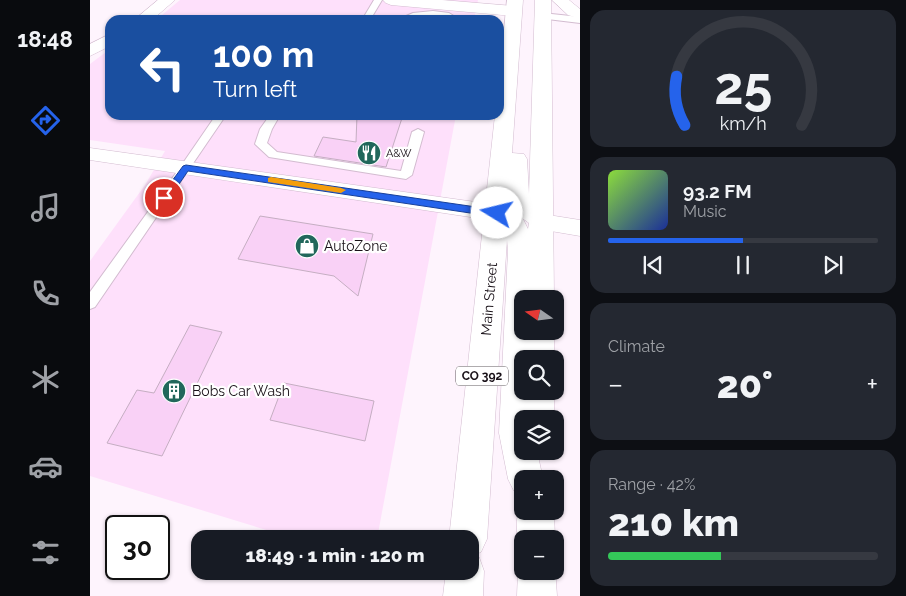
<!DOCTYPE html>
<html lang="en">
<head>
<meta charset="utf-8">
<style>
  body { margin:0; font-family:Raleway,sans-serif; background:#242831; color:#f1f3f6; height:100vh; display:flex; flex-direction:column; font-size:19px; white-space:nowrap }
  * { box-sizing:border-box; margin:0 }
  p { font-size:16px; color:#9ea1a6 }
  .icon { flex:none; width:28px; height:28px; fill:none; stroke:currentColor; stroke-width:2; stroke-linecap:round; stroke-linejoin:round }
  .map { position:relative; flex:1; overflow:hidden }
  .sheet { display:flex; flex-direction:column; gap:10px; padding:10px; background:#0d0f14; width:326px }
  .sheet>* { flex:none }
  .banner { position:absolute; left:15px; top:15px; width:399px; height:105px; border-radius:15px; box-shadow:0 1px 4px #0004; background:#1a4fa0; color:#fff; overflow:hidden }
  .needle { width:32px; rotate:284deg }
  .controls { position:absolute; left:424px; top:290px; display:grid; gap:10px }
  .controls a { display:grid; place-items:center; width:50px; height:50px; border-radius:10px; background:#171b24; box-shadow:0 1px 4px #0004; font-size:25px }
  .speed { position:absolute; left:15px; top:515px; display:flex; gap:10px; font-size:25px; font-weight:700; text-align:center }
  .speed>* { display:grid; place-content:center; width:65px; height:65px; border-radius:50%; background:#171b24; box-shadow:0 1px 4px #0004; line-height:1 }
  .speed .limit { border:2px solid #111; border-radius:8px; background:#fff; color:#111 }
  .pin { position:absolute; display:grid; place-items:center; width:42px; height:42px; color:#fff; margin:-21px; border:2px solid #fff; border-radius:50%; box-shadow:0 1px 5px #0007 }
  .me { position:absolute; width:55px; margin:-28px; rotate:279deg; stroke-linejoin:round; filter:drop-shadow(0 0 4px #0008) }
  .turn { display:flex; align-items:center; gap:18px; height:105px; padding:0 25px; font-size:22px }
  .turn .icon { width:65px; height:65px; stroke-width:2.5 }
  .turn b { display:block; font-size:35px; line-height:42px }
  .big { font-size:38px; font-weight:800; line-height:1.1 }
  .sheet .tile { flex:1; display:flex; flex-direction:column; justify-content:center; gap:8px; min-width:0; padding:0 18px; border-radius:15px; background:#242831 }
  .sheet .dial { align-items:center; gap:0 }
  .dial svg { height:130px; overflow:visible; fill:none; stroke:#363941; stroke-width:7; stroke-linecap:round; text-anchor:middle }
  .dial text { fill:#f1f3f6; stroke:none }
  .song { display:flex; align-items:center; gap:15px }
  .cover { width:60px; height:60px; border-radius:8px; background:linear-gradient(135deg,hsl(90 70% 55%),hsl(230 70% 35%)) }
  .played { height:5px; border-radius:2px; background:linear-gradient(90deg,#2563eb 50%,#363941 50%) }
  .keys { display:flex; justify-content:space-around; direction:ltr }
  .heat { display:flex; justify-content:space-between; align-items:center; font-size:28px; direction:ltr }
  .charge { height:8px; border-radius:4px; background:linear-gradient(90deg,#34c759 42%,#363941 0) }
  .trip { position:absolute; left:101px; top:530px; width:288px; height:50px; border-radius:15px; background:#171b24; box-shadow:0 1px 4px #0004; font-weight:800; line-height:50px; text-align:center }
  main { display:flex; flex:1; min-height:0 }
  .menu { display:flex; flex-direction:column; width:90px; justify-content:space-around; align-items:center; background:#090b0e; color:#9ea1a6 }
  .menu .icon { width:35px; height:35px }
  .menu .current { color:#2563eb }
  .menu b { font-size:22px; color:#f1f3f6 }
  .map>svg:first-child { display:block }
</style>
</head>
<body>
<main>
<nav class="menu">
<b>18:48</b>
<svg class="icon current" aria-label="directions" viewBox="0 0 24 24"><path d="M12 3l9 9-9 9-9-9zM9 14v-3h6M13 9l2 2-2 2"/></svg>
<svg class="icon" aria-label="music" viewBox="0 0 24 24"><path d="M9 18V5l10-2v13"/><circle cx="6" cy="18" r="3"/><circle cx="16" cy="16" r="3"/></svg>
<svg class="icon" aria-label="phone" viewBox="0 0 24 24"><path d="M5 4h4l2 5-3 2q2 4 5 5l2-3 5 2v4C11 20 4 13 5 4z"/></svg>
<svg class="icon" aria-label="climate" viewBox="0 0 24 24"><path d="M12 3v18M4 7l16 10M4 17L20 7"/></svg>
<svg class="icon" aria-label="car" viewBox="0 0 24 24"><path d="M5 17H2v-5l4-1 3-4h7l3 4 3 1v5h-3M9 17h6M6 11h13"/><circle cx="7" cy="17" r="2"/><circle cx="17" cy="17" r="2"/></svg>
<svg class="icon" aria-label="filters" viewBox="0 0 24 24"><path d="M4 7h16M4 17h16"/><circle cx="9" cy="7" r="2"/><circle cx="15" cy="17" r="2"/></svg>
</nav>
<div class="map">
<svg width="490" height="596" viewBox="0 0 490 596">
  <rect width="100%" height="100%" fill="#fef4fd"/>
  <path fill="#fee0fb" d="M90,0h298l-4,20h-318z
    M20,49v66h346l-79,424h-81l-206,-63v-215l55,-76 20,-34 -75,-11v-76z"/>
  <path fill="#f9d1f6" stroke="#c5aec2" d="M267,115h46l-17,52 -72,-11 9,-19 33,5z
    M170,216l113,18 -15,62 -24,-20 -96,-17z
    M100,325l32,7 -60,124 -55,-13 30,-53 17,3z
    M194,383l90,18 -9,40 -95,-21z"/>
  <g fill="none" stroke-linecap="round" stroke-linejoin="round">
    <g stroke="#d3bcd0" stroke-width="2">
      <path id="service" d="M284,0h8l-12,20h-8z
        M343,11l16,2 11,7 -27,-4 -25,4 -4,-3 9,-4z
        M452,13l38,4v6l-41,-5v-4z
        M126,115h10l-131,192 -5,2v-17l91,-126z
        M180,115h10l-8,14 -5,14 10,9 124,19 11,-39 6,-3 6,3 -12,43 -6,4 -137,-22 -14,-13 5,-15z"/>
    </g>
    <g stroke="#d3bcd0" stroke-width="1">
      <path id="minor" d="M68,0h17l-23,20h-18z
        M293,0h59l72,6 5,2 3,3 -3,3 -5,2 -123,-11 -5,-2z
        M20,34v12l-20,10v-12z
        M0,148l407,57 8,3 4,5 -4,5 -8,3 -407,-61z
        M452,214l38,6v16l-47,-8 -3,-6 3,-6z"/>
    </g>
    <g stroke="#d3bcd0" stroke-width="1">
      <path id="primary" d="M417,0h16l-11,153 12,1 3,5 2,35 6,-194h16l3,299h-32v32h32v28h-32v32h32v28h-32v32h15l6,28h-21v15l-8,-3 -6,-12 -9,-46 9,-182 -1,-11 -20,299 -6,13 -7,3 5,2 5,14 -1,25h-40l3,-25h24v-32h-21l46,-424h4v-34zM419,201l8,12 -8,-4zM432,218l7,5 -1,6 -5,-10z
        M462,0h17l11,9v10l-12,-4z
        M432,500v11h32l1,28h-33v13c-7,-17 -7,-35 0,-52z
        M432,559v12h33v-4l2,29h-40l1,-25z"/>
    </g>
    <use href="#service" fill="#fff" fill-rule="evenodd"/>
    <use href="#minor" fill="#fff" fill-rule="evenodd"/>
    <use href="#primary" fill="#fff" fill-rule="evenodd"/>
  </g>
  <path fill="#2563eb" stroke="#184099" d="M96,165l311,45 5,3 -5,4 -309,-46 -20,29h-7v-4l22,-30z"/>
  <path fill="#f59e0b" d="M181,177l70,11 5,2 -5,3 -73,-11v-4z"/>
  <defs>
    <g id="restaurant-disc" transform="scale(1.25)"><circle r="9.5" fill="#21675b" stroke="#fff"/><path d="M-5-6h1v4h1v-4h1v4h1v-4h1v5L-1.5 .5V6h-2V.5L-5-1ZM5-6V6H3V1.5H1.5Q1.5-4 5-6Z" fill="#fff"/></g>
    <g id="shop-disc" transform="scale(1.25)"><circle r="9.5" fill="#21675b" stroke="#fff"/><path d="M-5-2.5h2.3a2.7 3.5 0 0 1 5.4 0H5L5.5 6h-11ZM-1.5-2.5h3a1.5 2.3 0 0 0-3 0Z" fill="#fff"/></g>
    <g id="building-disc" transform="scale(1.25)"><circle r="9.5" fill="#21675b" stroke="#fff"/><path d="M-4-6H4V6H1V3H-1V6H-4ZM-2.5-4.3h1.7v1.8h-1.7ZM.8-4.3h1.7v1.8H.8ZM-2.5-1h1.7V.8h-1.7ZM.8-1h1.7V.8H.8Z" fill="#fff"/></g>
  </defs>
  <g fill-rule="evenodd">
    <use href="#restaurant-disc" x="279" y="153"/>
    <use href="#shop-disc" x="217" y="246"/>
    <use href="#building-disc" x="84" y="391"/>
  </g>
  <g text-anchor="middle" stroke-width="4.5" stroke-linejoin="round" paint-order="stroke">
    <g font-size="11" fill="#191118" stroke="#fff" text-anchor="start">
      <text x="296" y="157">A&amp;W</text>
    </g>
    <rect fill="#fff" stroke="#5e585d" stroke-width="1" x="366" y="366.5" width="52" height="19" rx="4"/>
    <g font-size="12" font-weight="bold" fill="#191118">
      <text x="392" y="380">CO 392</text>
    </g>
    <g font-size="14" fill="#191118" stroke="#fff" text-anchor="start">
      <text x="234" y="251">AutoZone</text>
      <text x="102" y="396">Bobs Car Wash</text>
    </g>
    <g font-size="14" fill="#191118" stroke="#fff">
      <text transform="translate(399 299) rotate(-85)" y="5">Main Street</text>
    </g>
  </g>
</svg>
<div class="controls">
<a><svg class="needle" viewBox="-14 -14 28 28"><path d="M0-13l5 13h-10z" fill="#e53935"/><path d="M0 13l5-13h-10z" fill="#9ea1a6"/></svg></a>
<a><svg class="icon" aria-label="search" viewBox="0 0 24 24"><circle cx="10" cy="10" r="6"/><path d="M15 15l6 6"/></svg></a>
<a><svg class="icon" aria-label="layers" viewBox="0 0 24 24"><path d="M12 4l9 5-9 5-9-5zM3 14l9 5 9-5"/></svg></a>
<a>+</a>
<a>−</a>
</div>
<div class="speed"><div class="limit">30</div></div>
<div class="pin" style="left:74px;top:198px;background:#d93025"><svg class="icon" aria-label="arrive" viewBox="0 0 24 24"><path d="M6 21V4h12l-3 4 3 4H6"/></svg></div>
<svg class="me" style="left:407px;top:213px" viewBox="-20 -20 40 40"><circle r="19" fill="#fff"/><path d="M0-13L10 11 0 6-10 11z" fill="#2563eb"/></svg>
<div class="trip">18:49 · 1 min · 120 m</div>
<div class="banner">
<div class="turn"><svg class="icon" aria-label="left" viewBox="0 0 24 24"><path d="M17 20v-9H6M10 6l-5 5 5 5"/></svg><div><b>100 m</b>Turn left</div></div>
</div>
</div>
<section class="sheet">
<div class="tile dial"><svg viewBox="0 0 100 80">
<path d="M14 69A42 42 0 1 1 86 69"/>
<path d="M14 69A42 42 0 0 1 9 39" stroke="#2563eb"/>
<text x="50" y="56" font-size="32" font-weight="700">25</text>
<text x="50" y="72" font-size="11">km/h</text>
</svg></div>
<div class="tile">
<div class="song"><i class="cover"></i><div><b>93.2 FM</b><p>Music</p></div></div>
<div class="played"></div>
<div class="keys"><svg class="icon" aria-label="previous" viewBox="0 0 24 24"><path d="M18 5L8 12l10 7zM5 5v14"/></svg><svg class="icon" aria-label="pause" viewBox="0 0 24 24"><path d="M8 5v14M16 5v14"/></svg><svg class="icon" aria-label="next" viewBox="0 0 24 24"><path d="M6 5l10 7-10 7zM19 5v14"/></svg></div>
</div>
<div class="tile"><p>Climate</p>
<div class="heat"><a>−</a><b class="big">20°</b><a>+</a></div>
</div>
<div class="tile"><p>Range · 42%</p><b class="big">210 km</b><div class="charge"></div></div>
</section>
</main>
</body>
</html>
